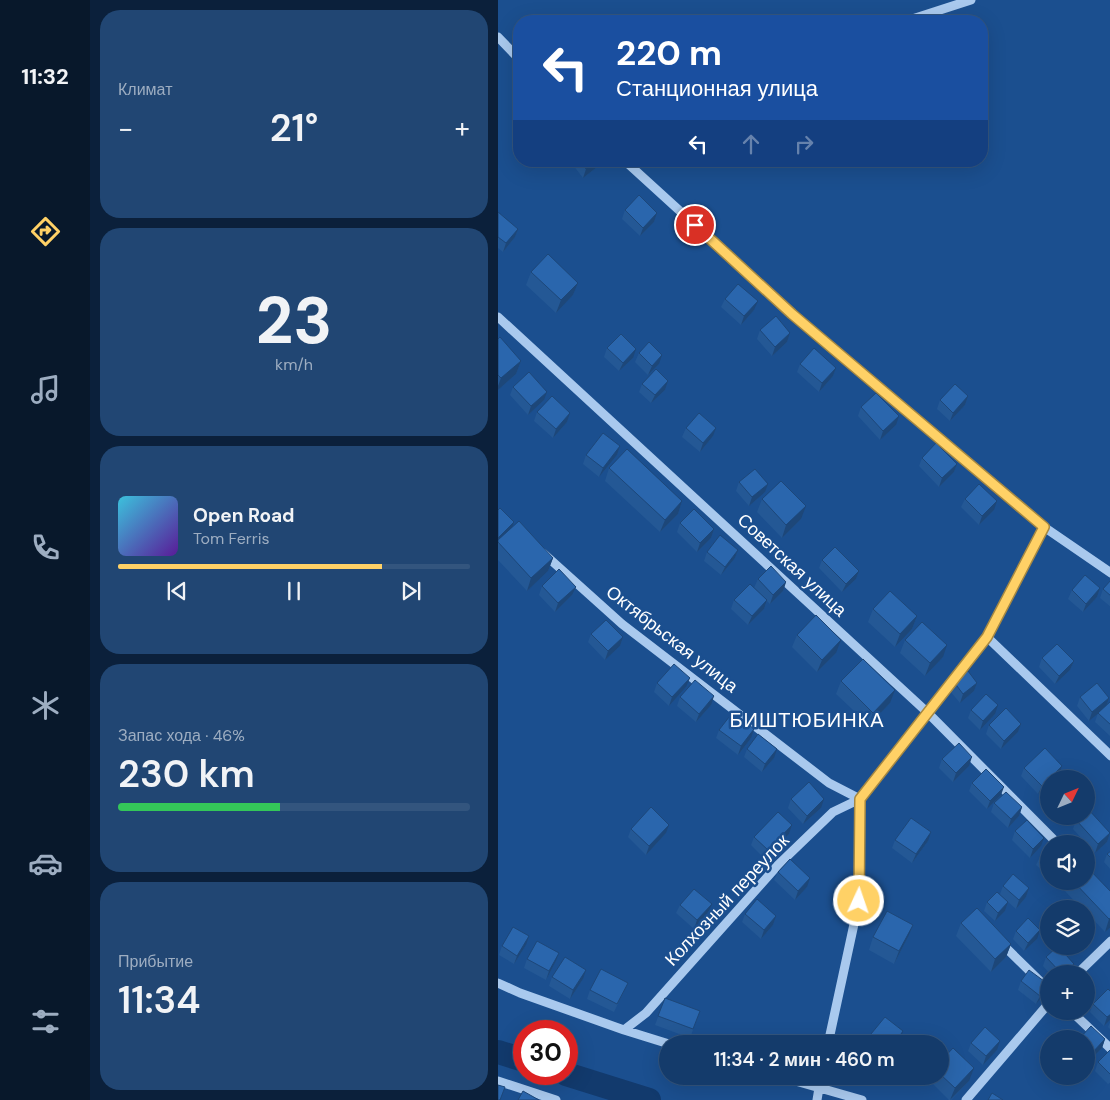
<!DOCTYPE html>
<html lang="ru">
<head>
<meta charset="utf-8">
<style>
  body { margin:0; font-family:"DM Sans",sans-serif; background:#214673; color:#f1f3f6; height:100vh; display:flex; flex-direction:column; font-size:19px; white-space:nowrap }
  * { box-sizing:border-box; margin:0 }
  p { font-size:16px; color:#9dadc1 }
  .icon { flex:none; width:28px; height:28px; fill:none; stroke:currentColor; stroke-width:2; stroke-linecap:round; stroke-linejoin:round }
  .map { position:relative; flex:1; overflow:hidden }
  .sheet { display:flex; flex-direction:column; gap:10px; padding:10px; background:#0b203b; width:408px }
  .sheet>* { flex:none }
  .top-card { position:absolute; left:15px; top:15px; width:475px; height:152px; border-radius:20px; box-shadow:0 5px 20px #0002,0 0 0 1px #33557e; background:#1a4fa0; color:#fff; overflow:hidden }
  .needle { width:32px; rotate:47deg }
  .buttons { position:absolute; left:542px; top:770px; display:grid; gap:10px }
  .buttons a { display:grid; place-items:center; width:55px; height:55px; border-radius:50%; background:#143b6b; box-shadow:0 5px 20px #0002,0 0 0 1px #33557e; font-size:25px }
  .speed { position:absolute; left:15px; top:1020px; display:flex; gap:10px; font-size:25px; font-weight:700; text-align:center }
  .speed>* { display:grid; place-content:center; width:65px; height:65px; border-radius:50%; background:#143b6b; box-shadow:0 5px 20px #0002,0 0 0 1px #33557e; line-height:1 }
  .speed .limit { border:8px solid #d22; background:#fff; color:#111 }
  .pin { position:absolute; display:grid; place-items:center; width:42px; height:42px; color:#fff; margin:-21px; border:2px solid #fff; border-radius:50%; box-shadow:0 1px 5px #0007 }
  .me { position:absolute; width:55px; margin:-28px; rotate:3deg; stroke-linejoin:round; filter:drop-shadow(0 0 4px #0008) }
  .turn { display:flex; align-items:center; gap:18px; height:105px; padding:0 20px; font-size:22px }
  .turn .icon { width:65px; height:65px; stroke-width:2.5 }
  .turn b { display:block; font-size:35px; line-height:42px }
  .lanes { display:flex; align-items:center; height:48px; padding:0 20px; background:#0003; justify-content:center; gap:25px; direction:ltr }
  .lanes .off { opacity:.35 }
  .big { font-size:38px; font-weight:600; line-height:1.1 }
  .sheet .card { flex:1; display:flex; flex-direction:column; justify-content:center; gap:8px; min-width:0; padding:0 18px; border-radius:20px; background:#214673 }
  .sheet .dial { align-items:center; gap:0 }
  .dial b { font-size:65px; line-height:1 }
  .song { display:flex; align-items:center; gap:15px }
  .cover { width:60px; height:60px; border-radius:8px; background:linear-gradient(135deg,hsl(190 70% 55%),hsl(270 70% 35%)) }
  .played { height:5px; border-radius:2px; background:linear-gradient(90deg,#ffd166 75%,#33557e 75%) }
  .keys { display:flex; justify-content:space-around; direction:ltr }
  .heat { display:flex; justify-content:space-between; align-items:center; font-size:28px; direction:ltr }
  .charge { height:8px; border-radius:4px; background:linear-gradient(90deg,#34c759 46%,#33557e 0) }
  .trip { position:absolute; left:161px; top:1035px; width:290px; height:50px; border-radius:25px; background:#143b6b; box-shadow:0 5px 20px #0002,0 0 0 1px #33557e; font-weight:600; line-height:50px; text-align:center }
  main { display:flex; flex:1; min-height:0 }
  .tab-bar { display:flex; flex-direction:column; width:90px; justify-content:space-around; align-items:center; background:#08182b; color:#9dadc1 }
  .tab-bar .icon { width:35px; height:35px }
  .tab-bar .active { color:#ffd166 }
  .tab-bar b { font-size:22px; color:#f1f3f6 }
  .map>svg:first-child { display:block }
</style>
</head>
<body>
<main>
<nav class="tab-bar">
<b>11:32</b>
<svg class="icon active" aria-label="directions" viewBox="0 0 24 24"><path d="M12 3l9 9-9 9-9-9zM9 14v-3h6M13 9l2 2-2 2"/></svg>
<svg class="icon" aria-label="music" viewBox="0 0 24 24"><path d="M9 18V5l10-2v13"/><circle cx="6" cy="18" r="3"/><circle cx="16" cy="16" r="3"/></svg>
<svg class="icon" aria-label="phone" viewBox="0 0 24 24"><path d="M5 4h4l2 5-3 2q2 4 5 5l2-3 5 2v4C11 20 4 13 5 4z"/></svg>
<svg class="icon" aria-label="climate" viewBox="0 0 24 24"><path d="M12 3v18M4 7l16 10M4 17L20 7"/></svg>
<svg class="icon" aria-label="car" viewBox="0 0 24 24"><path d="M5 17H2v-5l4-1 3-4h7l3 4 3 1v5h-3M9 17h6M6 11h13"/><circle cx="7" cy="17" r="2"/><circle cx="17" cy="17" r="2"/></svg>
<svg class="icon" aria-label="filters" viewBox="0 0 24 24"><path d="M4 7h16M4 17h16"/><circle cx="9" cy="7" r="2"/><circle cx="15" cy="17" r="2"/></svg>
</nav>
<section class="sheet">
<div class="card"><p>Климат</p>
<div class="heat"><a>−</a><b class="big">21°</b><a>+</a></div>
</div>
<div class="card dial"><b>23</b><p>km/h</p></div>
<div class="card">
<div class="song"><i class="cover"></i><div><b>Open Road</b><p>Tom Ferris</p></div></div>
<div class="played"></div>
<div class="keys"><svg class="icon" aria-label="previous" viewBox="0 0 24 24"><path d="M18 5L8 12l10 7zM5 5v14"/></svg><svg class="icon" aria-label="pause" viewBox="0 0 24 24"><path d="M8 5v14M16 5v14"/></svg><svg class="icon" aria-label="next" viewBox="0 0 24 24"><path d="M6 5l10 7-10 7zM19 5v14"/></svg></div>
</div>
<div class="card"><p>Запас хода · 46%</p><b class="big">230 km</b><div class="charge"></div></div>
<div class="card"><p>Прибытие</p><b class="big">11:34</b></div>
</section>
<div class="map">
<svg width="613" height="1100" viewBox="0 0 613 1100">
  <rect width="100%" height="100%" fill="#1b4f8f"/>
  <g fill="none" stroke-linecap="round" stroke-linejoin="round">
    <path stroke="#123a6d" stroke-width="24" d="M0,1052l26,8
      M68,1074l83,26"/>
    <path stroke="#a9c9ee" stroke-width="9" d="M408,21l65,-21
      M0,37l21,22
      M127,161l168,153 251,213 67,46
      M0,317l430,396 130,131
      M45,553l79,71 207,159 31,16
      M489,637l124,119
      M503,943l48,47
      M579,974l34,-33
      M0,983l22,10 104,37 45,14
      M573,1011l40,38
      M126,1030l22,-17 132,-148 55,-53 27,-13
      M330,1044l31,-143 1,-102 127,-162 57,-110
      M280,1076l84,24
      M0,1081l58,19
      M319,1100l4,-24
      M468,1100l83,-97"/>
  </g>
  <path fill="#245895" d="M72,161h29l-2,6 -14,11z
    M127,210l32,3 -3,9 -14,14 -18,-17z
    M0,212l20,17 -3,8 -12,15 -5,-4z
    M33,272l47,11 -5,12 -17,18 -30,-28z
    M227,299l29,11 -13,15 -20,-18z
    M262,330l30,3 -3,9 -15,14 -15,-17z
    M0,339l23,22 -5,13 -18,16z
    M109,348l26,10 -14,13 -15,-14z
    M141,353l20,11 -11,11 -13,-13z
    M302,364l36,4 -3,8 -14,16 -22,-20z
    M170,381l-3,9 -14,13 -12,-11 3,-8z
    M15,387l31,13 -16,15 -18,-20z
    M470,396l-3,9 -15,16 -13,-12 3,-9z
    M363,407l35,18 -16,15 -22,-24z
    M39,412l33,1 -3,9 -14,16 -19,-17z
    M188,428l27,8 -13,16 -18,-15z
    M122,446l-3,9 -18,22 -16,-13 3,-9z
    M424,458l35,6 -3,8 -15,15 -20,-21z
    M111,468l73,33 -4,13 -18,18 -55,-51z
    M241,482l26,10 -16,14 -13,-15z
    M264,499l39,20 -19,19 -25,-26z
    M467,499l29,11 -15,15 -18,-18z
    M0,510l16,12 -2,5 41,31 -5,13 -21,20 -29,-31z
    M182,523l34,6 -3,9 -14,14 -20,-20z
    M240,550l-3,8 -14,17 -17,-14 3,-9z
    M324,560l37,11 -3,8 -14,13 -23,-24z
    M260,579l28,3 -3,9 -13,13 -3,-3 -3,8 -16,16 -17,-16 3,-9 20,-12z
    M613,580v27l-11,-9 3,-9z
    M44,586l30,9 -17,17 -16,-17z
    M602,588l-3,9 -14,15 -15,-13 4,-9z
    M375,609l44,7 -5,13 -17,18 -27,-25z
    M93,634l32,3 -3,9 -15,14 -17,-18z
    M299,635l39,18 -19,19 -25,-25z
    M407,640l38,17 -18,19 -25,-23z
    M544,658l32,3 -4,9 -15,14 -16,-17z
    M343,681l49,22 -21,22 -33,-31z
    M456,682l23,1 -3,8 -14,12 -10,-12z
    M159,683l29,4 -17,19 -15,-14z
    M182,697l31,8 -15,17 -19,-16z
    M582,697l29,1 -2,6 4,-3 -1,35 -15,-14 3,-9 -9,8 -12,-15z
    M473,710l24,4 -15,16 -12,-12z
    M523,724l-3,8 -17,17 -15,-15 3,-9z
    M221,730l32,8 -13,17 -22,-17z
    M249,749l27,9 -12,14 -18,-15z
    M444,759l27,7 -16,16 -14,-14z
    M564,766l-3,9 -21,19 -17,-18 3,-8z
    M474,783l29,12 -14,14 -18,-18z
    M293,799l30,9 -18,16 -15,-16z
    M496,803l28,4 -3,9 -11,12 -17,-16z
    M559,816h17l-8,9z
    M578,820l34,13 -3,9 -12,11 -22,-24z
    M294,825l-3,9 -24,25 -14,-14 3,-8z
    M133,829l35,4 -20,22 -18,-18z
    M517,831l26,15 -11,12 -18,-18z
    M397,840l33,1 -16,22 -20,-15z
    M551,845v31l-13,-11 4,-8z
    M613,851v19l-7,-8 3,-8z
    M280,872l29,15 -12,13 -21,-20z
    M569,881h20l24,11v35l-6,5 -18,-19v-4h-5l-18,-19z
    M505,886l26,2 -3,9 -10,12 -8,-7 -3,9 -10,10 -11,-10 3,-9 13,-8z
    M182,905l28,8 -14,16 -18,-16z
    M247,914l31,2 -3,9 -12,14 -19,-17z
    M463,923l50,21 -5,13 -15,15 -35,-36z
    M518,931l21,8 -13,12 -11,-12z
    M375,937h35l-14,27 -25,-14z
    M28,945l-12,19 -15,-9 3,-9z
    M61,953l-3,8 -10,19 -22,-12 3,-9z
    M548,957l25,15 -2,2h-19l-7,-8z
    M54,977l31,2 -13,20 -21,-13z
    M523,981l27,3 -3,9 -9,11 -18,-14z
    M92,990l34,1 -10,21 -27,-13z
    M613,992v27l-7,7 -14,-14 3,-8z
    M167,998l35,13 -10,27 -35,-13z
    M613,1020v10l-3,-3z
    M373,1034l29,6 -3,4h-28l-1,-1z
    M589,1039h18l-3,9 -15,15z
    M473,1043l26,7 -14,15 -15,-14z
    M613,1049v33l-3,2 -13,-13 3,-9z
    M442,1062l29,19 -18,19h-2l-19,-19 1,-5h9z
    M408,1076h13l-7,7z"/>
  <path fill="#1d4779" d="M98,161h3l-2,6 -14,11 3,-9z
    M159,213l-3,9 -14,14 3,-8z
    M20,229l-3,8 -12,15 3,-9z
    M80,283l-5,12 -17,18 5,-13z
    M260,301l-4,9 -13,15 3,-9z
    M292,333l-3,9 -15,14 3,-9z
    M138,349l-3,9 -14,13 4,-8z
    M164,355l-3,9 -11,11 4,-9z
    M23,361l-5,13 -18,16v-4l3,-8z
    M338,368l-3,8 -14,16 3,-9z
    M170,381l-3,9 -14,13 4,-8z
    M49,392l-3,8 -16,15 3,-9z
    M470,396l-3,9 -15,16 3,-8z
    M72,413l-3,9 -14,16 3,-9z
    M401,416l-3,9 -16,15 3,-9z
    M218,428l-3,8 -13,16 3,-9z
    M122,446l-3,9 -18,22 4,-9z
    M459,464l-3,8 -15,15 3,-9z
    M270,484l-3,8 -16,14 3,-9z
    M184,501l-4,13 -18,18 5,-12z
    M499,501l-3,9 -15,15 3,-9z
    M308,506l-5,13 -19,19 4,-13z
    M16,522l-3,9 -13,11v-4z
    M216,529l-3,9 -14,14 3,-9z
    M240,550l-3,8 -14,17 4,-8z
    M55,558l-5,13 -21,20 4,-13z
    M361,571l-3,8 -14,13 4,-8z
    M288,582l-3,9 -13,13 3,-9z
    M78,587l-4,8 -17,17 3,-9z
    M602,588l-3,9 -14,15 3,-8z
    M269,600l-3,9 -16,16 4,-9z
    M419,616l-5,13 -17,18 5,-13z
    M125,637l-3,9 -15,14 3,-9z
    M343,640l-5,13 -19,19 5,-12z
    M449,645l-4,12 -18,19 5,-13z
    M576,661l-4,9 -15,14 4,-8z
    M192,678l-4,9 -17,19 3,-9z
    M479,683l-3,8 -14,12 3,-9z
    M397,690l-5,13 -21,22 4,-12z
    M216,696l-3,9 -15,17 3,-8z
    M611,698l-3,9 -17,14 3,-9z
    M500,705l-3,9 -15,16 3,-9z
    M523,724l-3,8 -17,17 3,-8z
    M256,729l-3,9 -13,17 3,-9z
    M279,749l-3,9 -12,14 3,-8z
    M474,757l-3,9 -16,16 3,-9z
    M564,766l-3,9 -4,4h-6v5l-11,10 4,-8z
    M506,787l-3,8 -14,14 3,-8z
    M326,799l-3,9 -18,16 4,-8z
    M524,807l-3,9 -11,12 3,-9z
    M571,816h5l-8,9z
    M171,825l-3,8 -20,22 3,-9z
    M294,825l-3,9 -24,25 3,-9z
    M433,832l-3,9 -16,22 4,-9z
    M612,833l-3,9 -12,11 3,-9z
    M546,838l-3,8 -11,12 3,-9z
    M312,878l-3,9 -12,13 3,-9z
    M531,888l-3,9 -10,12 3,-9z
    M510,902l-3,9 -10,10 3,-8z
    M214,904l-4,9 -14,16 3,-9z
    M278,916l-3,9 -12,14 3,-9z
    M613,918v9l-6,5 4,-13z
    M415,925l-5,12 -14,27 5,-13z
    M542,930l-3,9 -13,12 4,-8z
    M31,936l-3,9 -12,19 3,-8z
    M513,944l-5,13 -15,15 4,-13z
    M61,953l-3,8 -10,19 3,-9z
    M576,964l-3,8 -2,2h-6z
    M88,970l-3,9 -13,20 3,-9z
    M550,984l-3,9 -9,11 4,-8z
    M613,1014v5l-7,7 3,-9z
    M405,1031l-3,9 -3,4h-3z
    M607,1039l-3,9 -15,15 4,-9z
    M502,1041l-3,9 -14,15 3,-9z
    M476,1068l-5,13 -19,19 5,-12z
    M417,1076h4l-7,7z"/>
  <path fill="#2a66ad" stroke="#1d4779" d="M82,161h16l-10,8z
    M141,195l18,18 -14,15 -18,-18z
    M0,212l20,17 -12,14 -8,-6z
    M50,254l30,29 -17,17 -30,-28z
    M240,284l20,17 -14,15 -19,-17z
    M278,316l14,17 -15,14 -15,-17z
    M123,334l15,15 -13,14 -16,-15z
    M2,337l21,24 -20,17 -3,-3v-36z
    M151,342l13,13 -10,11 -13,-13z
    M316,348l22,20 -14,15 -22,-19z
    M158,369l12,12 -13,14 -13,-11z
    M31,372l18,20 -16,14 -18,-19z
    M457,384l13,12 -15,17 -13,-13z
    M378,393l23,23 -16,15 -22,-24z
    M54,396l18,17 -14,16 -19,-17z
    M201,413l17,15 -13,15 -17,-15z
    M105,433l17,13 -17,22 -17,-13z
    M438,443l21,21 -15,14 -20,-20z
    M129,449l55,52 -17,19 -56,-52z
    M257,469l13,15 -16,13 -13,-15z
    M283,481l25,25 -20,19 -24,-26z
    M481,484l18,17 -15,15 -17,-17z
    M2,508l14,14 -16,16v-28z
    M196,509l20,20 -14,14 -20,-20z
    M21,521l34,37 -22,20 -33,-36v-2z
    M222,535l18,15 -13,17 -18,-15z
    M337,547l24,24 -13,13 -24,-24z
    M273,566l15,16 -13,13 -15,-16z
    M61,569l17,18 -18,16 -16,-17z
    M587,575l15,13 -14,16 -14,-14z
    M613,580v16l-8,-7z
    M252,584l17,16 -15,16 -18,-16z
    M392,591l27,25 -17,18 -27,-25z
    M318,615l25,25 -19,20 -25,-25z
    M108,620l17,17 -15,14 -17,-17z
    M424,622l25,23 -17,18 -25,-23z
    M559,644l17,17 -15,15 -17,-18z
    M365,659l32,31 -22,23 -32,-32z
    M176,664l16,14 -18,19 -15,-14z
    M470,671l9,12 -14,11 -9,-12z
    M197,680l19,16 -15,18 -19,-17z
    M599,683l12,15 -17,14 -12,-15z
    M488,694l12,11 -15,16 -12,-11z
    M613,701v24l-13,-12z
    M508,708l15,16 -17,17 -15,-16z
    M235,712l21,17 -13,17 -22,-16z
    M260,734l19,15 -12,15 -18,-15z
    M461,743l13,14 -16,16 -14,-14z
    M547,748l17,18 -20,20 -18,-18z
    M488,769l18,18 -14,14 -18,-18z
    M311,782l15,17 -17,17 -16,-17z
    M508,792l16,15 -11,12 -17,-16z
    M153,807l18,18 -20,21 -18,-17z
    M590,809l22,24 -12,11 -22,-24 5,-4h6v-5z
    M280,812l14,13 -24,25 -14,-13z
    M413,818l20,14 -15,22 -21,-14z
    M529,820l17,18 -11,11 -18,-18z
    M551,845v20l-9,-8z
    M613,851v7l-4,-4z
    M292,859l20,19 -12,13 -20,-19z
    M589,867l24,25v26l-2,1 -36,-38h14z
    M515,874l16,14 -10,12 -16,-14z
    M196,889l18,15 -15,16 -17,-15z
    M499,892l11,10 -10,11 -11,-11z
    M259,899l19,17 -12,14 -19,-16z
    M479,908l34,36 -16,15 -34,-36z
    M389,911l26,14 -14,26 -26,-14z
    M530,918l12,12 -12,13 -12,-12z
    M15,927l16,9 -12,20 -15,-10z
    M39,941l22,12 -10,18 -22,-12z
    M560,946l16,18 -11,10h-1l-16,-17z
    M67,957l21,13 -13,20 -21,-13z
    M103,969l27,14 -11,21 -27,-14z
    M531,970l19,14 -8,12 -19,-15z
    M610,989l3,3v22l-4,3 -14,-13z
    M167,998l35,13 -7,18 -35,-13z
    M387,1017l18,14 -9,13h-10l-13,-10z
    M593,1026l14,13 -14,15 -4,-3v-12h-8z
    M487,1027l15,14 -14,15 -15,-13z
    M407,1039l5,5h-10z
    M455,1048l21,20 -19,20 -15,-14v-12z
    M613,1049v26l-13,-13z
    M0,1085l7,2 -5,13h-2z
    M25,1091l16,9h-21z
    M494,1093l11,7h-15z"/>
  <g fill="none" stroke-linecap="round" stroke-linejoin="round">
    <g stroke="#a68842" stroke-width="12">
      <path id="route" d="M197,225l97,89 252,213 -57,110 -127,162 -1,102"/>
    </g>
    <use href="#route" stroke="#ffd166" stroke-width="9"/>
  </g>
  <g text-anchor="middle" stroke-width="5" stroke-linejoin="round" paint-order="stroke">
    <g font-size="18" fill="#fff" stroke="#1b4f8f">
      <text transform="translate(294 565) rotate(43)" y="6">Советская улица</text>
      <text transform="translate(174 639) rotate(38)" y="6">Октябрьская улица</text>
      <text transform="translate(229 900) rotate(-47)" y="6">Колхозный переулок</text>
    </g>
    <g font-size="20" letter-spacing="1" fill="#fff" stroke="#1b4f8f">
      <text x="309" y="727">БИШТЮБИНКА</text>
    </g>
  </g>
</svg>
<div class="buttons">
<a><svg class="needle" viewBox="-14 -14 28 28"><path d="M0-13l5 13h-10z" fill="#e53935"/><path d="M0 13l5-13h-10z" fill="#9dadc1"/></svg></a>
<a><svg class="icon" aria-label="sound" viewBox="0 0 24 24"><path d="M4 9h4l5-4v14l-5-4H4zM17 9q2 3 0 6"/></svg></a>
<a><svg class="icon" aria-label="layers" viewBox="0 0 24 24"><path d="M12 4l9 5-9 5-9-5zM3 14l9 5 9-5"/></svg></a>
<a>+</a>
<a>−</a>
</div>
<div class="speed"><div class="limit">30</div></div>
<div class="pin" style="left:197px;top:225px;background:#d93025"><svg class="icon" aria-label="arrive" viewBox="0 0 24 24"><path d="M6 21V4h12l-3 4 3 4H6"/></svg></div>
<svg class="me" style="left:361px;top:901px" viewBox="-20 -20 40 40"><circle r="17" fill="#ffd166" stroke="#fff" stroke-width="3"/><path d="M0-11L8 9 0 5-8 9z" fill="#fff"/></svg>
<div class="trip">11:34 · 2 мин · 460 m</div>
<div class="top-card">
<div class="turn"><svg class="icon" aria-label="left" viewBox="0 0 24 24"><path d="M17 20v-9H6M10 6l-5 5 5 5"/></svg><div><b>220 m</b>Станционная улица</div></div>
<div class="lanes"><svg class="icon" aria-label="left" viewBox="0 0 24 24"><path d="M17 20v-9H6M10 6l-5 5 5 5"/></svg><svg class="icon off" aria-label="ahead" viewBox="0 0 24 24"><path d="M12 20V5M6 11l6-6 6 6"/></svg><svg class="icon off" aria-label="right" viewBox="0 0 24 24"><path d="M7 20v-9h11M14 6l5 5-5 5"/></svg></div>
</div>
</div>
</main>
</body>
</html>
